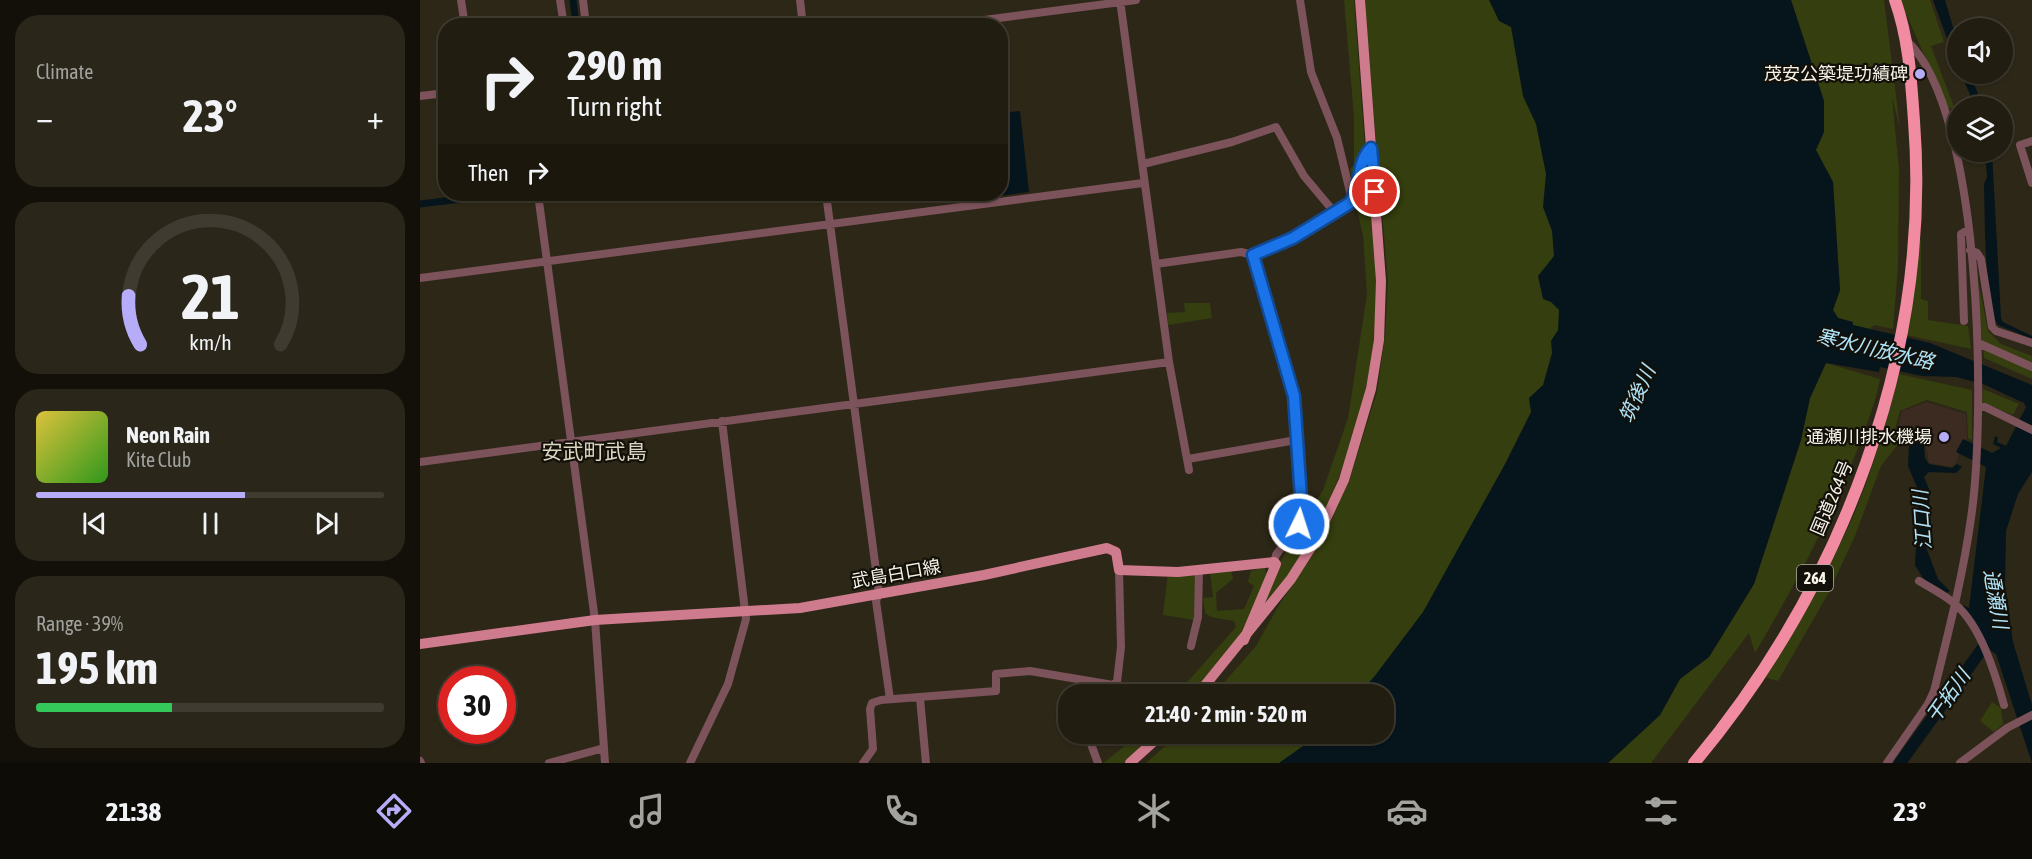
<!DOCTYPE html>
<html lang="en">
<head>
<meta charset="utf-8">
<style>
  body { margin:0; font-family:"Asap Condensed","Noto Sans JP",sans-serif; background:#2a261a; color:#f1f3f6; height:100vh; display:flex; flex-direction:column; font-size:22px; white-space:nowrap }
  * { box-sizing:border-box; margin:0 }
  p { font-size:20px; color:#a2a29f }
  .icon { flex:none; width:33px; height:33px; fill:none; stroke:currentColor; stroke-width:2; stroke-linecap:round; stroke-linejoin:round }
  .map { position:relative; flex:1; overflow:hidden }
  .sheet { display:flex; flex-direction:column; gap:15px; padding:15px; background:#131009; width:420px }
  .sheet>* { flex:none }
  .guide { position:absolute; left:18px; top:18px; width:570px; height:183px; border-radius:24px; box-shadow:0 2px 4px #0004,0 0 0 2px #3f3b31; background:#221d11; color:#f1f3f6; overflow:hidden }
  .fabs { position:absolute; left:1527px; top:18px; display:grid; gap:12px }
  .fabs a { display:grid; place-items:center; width:66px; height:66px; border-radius:50%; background:#221d11; box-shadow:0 2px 4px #0004,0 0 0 2px #3f3b31; font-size:30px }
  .speed { position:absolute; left:18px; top:666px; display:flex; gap:12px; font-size:30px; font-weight:700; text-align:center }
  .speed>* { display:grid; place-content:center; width:78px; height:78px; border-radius:50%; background:#221d11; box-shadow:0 2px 4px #0004,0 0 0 2px #3f3b31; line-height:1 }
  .speed .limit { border:9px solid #d22; background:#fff; color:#111 }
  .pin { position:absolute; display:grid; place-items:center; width:51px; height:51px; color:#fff; margin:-26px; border:3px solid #fff; border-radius:50%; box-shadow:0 2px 6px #0007 }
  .me { position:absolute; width:66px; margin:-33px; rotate:4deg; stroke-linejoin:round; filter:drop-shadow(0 0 4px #0008) }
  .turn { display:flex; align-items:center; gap:21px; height:126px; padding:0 30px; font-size:27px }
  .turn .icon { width:78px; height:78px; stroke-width:2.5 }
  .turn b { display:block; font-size:42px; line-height:51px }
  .then { display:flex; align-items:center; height:57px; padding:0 30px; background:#0003; gap:12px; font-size:22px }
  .big { font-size:45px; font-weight:700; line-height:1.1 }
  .sheet .card { flex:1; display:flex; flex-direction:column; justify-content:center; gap:9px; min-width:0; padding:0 21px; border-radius:24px; background:#2a261a }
  .sheet .dial { align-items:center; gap:0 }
  .dial svg { height:156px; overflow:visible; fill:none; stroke:#3f3b31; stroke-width:7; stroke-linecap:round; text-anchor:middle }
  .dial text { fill:#f1f3f6; stroke:none }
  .song { display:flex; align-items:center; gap:18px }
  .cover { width:72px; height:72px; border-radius:9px; background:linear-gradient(135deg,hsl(50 70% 55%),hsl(110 70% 35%)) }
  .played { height:6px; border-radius:3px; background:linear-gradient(90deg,#b6acf8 60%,#3f3b31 60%) }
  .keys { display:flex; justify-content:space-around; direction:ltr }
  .heat { display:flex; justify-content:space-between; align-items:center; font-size:33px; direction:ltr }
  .charge { height:9px; border-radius:4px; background:linear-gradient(90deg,#34c759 39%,#3f3b31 0) }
  .trip { position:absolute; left:638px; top:684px; width:336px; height:60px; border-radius:24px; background:#221d11; box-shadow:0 2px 4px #0004,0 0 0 2px #3f3b31; font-weight:700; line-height:60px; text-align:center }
  .dock { display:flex; height:96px; justify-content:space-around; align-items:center; background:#0e0c07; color:#a2a29f }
  .dock .icon { width:42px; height:42px }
  .dock .on { color:#b6acf8 }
  .dock b { font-size:27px; color:#f1f3f6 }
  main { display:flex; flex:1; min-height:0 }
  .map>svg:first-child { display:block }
</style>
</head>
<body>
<main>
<section class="sheet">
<div class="card"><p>Climate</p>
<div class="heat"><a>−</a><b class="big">23°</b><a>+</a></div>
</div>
<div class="card dial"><svg viewBox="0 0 100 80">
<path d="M14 69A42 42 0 1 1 86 69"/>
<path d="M14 69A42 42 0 0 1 8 44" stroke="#b6acf8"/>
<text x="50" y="56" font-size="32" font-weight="700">21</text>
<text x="50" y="72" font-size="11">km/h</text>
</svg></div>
<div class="card">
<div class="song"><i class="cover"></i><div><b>Neon Rain</b><p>Kite Club</p></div></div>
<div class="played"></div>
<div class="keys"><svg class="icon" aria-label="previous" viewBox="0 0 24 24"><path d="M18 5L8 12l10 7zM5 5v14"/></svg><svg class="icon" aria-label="pause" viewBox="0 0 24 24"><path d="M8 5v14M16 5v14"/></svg><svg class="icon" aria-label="next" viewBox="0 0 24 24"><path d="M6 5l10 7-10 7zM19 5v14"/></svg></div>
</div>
<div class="card"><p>Range · 39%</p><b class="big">195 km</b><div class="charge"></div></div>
</section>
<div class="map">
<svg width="1612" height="763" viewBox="0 0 1612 763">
  <rect width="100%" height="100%" fill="#2d2717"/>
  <path fill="#3b2b20" d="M1507,402l39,12 1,27 -4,-2 -6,13 2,2 -3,9 -5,4 -22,-4 -3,-18 -29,-15 5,-19z"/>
  <path fill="#353e0e" d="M924,0h10l11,148 -9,23 -3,20 -3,-22 4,-4v-48z
    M944,0h150l57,271 -25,122 -122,223 -62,78h-148l42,-48 23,-41 43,-64 28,-63 27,-86 8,-57 3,-53z
    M1371,0h93l16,128 -8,-30 7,71 -1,98 -5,62 -19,-4 -4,4 -18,-4v-3l-14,-4 -5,-8 7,-21 -7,-107 -18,-33 9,-17v-31z
    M1480,0h30l14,42 -13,4 23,61 -6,2z
    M948,159c4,62 14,126 5,187 -8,66 -31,132 -61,191 -16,31 -39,59 -60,87l27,-60 44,-74 25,-72 19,-124 -4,-59 -7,-29 5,-34z
    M1499,240l2,1v58l7,2v19l40,6 3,23 -65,-14z
    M1555,265l13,66 13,13 31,12v8l-50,-22z
    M764,303h26l2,15 -44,7 -1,-12 18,-1z
    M1563,349l49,22v8l-48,-21z
    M1406,363l54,16c-4,24 -14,46 -22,69 -28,72 -64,139 -103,205l-6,-20 -98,130h-43l52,-48 20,-36 29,-22 45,-73 47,-144 9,-42z
    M1479,374l73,16v50l-4,-2 -1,-26 -40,-12 -27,11 -5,19 8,8 -22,28 -26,70 -27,58 -50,87 -14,-4c29,-48 58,-96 83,-147 23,-50 38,-103 52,-156z
    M1563,389l36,15 -6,11 -31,-13z
    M845,567l2,9 -29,66 -45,52h-21l11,-7 53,-60 -2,-6 -23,-4 -6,-4 -2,-15 10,-1 -3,-24 21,-3 2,9 -17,14 1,18 27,-2 10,-23 -6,-4 3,-11z
    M748,573h28l-2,47 -31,-5z
    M1572,702l9,6 2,16 -9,8 -14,-11z
    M720,734h17l-33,29h-21z
    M759,734h150l-44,29h-139z"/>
  <path fill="#06151b" d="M1069,0h302l33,101v31l-8,18 17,32 7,108 -7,20 5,8 15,4v3l77,18 102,42v87l-14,22 -12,37 -1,55 8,56 19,63v58l-36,-109 -8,-5 -25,-41v-3l6,3 17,-141 -30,-15 7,-13 29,14 9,-5 -8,-4 2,-8 3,2 -1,4 9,4 20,-39 -2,-4 -41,-19 -27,-7 -34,-1 -42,-9 -1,5 -53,-9 -16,35 -9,42 -47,144 -45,73 -29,22 -20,36 -52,48h-329l41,-29h63v-40h-25l16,-17 49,-65 82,-148 26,-52 -2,-14 14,-13 9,-32 -1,-12 7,-11 1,-20 -8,-8 -8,-3 -5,-23 16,-20 -2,-25 -9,-24 3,-33 -10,-50 -13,-28 -12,-69 -12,-6z
    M1513,0h12l12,41v25z
    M1541,74h9l13,32h-8z
    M600,111l9,81 -37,5v-3h8l1,-81z
    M1565,152h7l9,166 2,4 29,14v3l-34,-14c-14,-18 -13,-114 -14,-141l3,-7z
    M1493,440l11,6 1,12 4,6 23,4 5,-4 5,3 -6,6 -27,-1 -5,5 5,12 1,34 -4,24 12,32 12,12 -3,2 -23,-13 -9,-15 4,-73 -11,-26 1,-23z"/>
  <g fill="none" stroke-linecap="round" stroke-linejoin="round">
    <path stroke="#06151b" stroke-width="7" d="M153,0l3,26
      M0,204l81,-10"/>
    <path stroke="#06151b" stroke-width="12" d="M1480,763l82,-114 11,-8"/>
    <path stroke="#7c525b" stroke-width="8" d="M41,0l4,26
      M140,0l4,26
      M163,0l3,26
      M380,0l3,26
      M700,0l49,362 20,108
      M880,0l11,72 26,66 15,62
      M519,26l197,-26
      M0,96l26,-3
      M1612,141l-12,4 12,38
      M723,164l89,-22 44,-15 28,49 31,37
      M118,194l57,426 10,143
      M406,194l53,399 -3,8 14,98
      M1550,250l7,3 4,6 11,68 4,4 36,12
      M833,255l41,142 6,81 1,33 -2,13 -23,31 -2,7
      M736,264l85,-12 12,3 9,-2 88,-50c12,-17 6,-40 21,-55
      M0,278l723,-95
      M1544,321l-3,-87 7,-4
      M1558,343l54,24
      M1559,407h6l47,23
      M768,459l108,-19
      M0,462l749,-100
      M1499,581c12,7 26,14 36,23 26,22 40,69 49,101
      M771,646l7,-29 1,-47
      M691,694l2,-9 4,-3 4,-35 -2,-77
      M500,698l6,65
      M676,734l-5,10 7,19
      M0,761l1,2
      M129,763l55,-15
      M270,763l38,-79 18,-65 -24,-198
      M443,763l10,-14 -3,-40 2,-6 9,-3 115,-9v-17l34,-3 83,14
      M1467,763l41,-59 6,-13c14,-57 29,-115 37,-173 15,-100 12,-406 -64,-477
      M1540,763l47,-35 25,-13"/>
    <path stroke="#cf7b8e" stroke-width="10" d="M0,644l175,-24 205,-12 184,-33 123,-27 9,4 3,18 59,2 96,-10 2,2 -32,76
      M778,694l93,-115 26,-41 27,-58 27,-91 8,-49 2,-59 -21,-281
      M710,763l32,-29"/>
    <path stroke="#f08ba2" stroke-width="12" d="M1274,763c148,-177 238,-410 220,-642 -3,-42 -5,-82 -19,-121"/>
  </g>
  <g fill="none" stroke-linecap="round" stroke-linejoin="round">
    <g stroke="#114b97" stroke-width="15">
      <path id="route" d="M879,524l2,-26 -7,-102 -41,-141 40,-17 57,-35c12,-17 6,-40 21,-55l4,44"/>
    </g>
    <use href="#route" stroke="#1a73e8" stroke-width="10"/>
  </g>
  <g fill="#b6acf8" stroke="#121009" stroke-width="2">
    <circle cx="1500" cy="74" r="6"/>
    <circle cx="1524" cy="437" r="6"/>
  </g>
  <g text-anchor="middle" stroke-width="4.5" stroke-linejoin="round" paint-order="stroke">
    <rect fill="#121009" stroke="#b2afa6" stroke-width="1.5" x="1377" y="565" width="36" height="26" rx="4.5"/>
    <g font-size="16" font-weight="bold" fill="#f7f3e9">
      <text x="1395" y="584">264</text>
    </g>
    <g font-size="18" fill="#f7f3e9" stroke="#121009" text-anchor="end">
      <text x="1488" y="80">茂安公築堤功績碑</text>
      <text x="1512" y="443">通瀬川排水機場</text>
    </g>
    <g font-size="18" fill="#f7f3e9" stroke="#121009">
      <text transform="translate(1412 498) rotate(-67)" y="6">国道264号</text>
      <text transform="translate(476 574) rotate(-10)" y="6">武島白口線</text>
    </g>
    <g font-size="20" font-style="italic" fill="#aee3f8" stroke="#121009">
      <text transform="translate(1455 349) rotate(13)" y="7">寒水川放水路</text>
      <text transform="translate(1217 394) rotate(-66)" y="7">筑後川</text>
      <text transform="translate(1502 520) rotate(-94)" y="7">江口川</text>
      <text transform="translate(1576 599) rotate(80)" y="7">通瀬川</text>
      <text transform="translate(1528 696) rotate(-55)" y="7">干拓川</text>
    </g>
    <g font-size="21" fill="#ddd6c2" stroke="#121009">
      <text x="174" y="459">安武町武島</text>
    </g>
  </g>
</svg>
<div class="fabs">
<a><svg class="icon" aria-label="sound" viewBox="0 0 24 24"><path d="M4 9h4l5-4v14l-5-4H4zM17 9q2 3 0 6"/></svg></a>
<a><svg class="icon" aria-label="layers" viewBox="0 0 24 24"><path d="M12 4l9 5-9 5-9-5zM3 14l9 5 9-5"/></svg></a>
</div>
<div class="speed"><div class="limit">30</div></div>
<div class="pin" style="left:955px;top:192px;background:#d93025"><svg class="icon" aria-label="arrive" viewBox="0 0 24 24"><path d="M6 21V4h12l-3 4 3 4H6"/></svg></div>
<svg class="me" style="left:879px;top:524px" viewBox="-20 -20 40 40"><circle r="17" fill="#1a73e8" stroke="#fff" stroke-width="3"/><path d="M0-11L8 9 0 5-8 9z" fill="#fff"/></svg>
<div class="trip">21:40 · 2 min · 520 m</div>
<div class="guide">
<div class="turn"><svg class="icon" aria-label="right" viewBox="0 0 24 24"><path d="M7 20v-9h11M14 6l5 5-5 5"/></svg><div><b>290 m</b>Turn right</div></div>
<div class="then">Then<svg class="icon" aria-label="right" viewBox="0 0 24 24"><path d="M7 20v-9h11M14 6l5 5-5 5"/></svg></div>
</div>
</div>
</main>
<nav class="dock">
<b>21:38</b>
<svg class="icon on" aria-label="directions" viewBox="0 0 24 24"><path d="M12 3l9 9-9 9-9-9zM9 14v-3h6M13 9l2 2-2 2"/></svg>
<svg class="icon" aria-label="music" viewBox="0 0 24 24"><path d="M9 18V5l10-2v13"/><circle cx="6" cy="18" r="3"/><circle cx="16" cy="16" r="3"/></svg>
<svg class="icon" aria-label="phone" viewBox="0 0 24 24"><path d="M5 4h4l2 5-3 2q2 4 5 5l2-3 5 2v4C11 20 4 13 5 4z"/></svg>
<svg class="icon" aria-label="climate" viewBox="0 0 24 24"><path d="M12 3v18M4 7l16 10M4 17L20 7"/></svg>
<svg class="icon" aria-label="car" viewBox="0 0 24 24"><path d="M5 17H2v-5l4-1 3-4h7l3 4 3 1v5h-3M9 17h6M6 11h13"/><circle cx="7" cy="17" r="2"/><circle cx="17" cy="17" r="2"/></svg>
<svg class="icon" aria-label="filters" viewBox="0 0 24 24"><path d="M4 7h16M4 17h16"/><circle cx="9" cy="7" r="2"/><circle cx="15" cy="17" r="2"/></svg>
<b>23°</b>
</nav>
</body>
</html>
